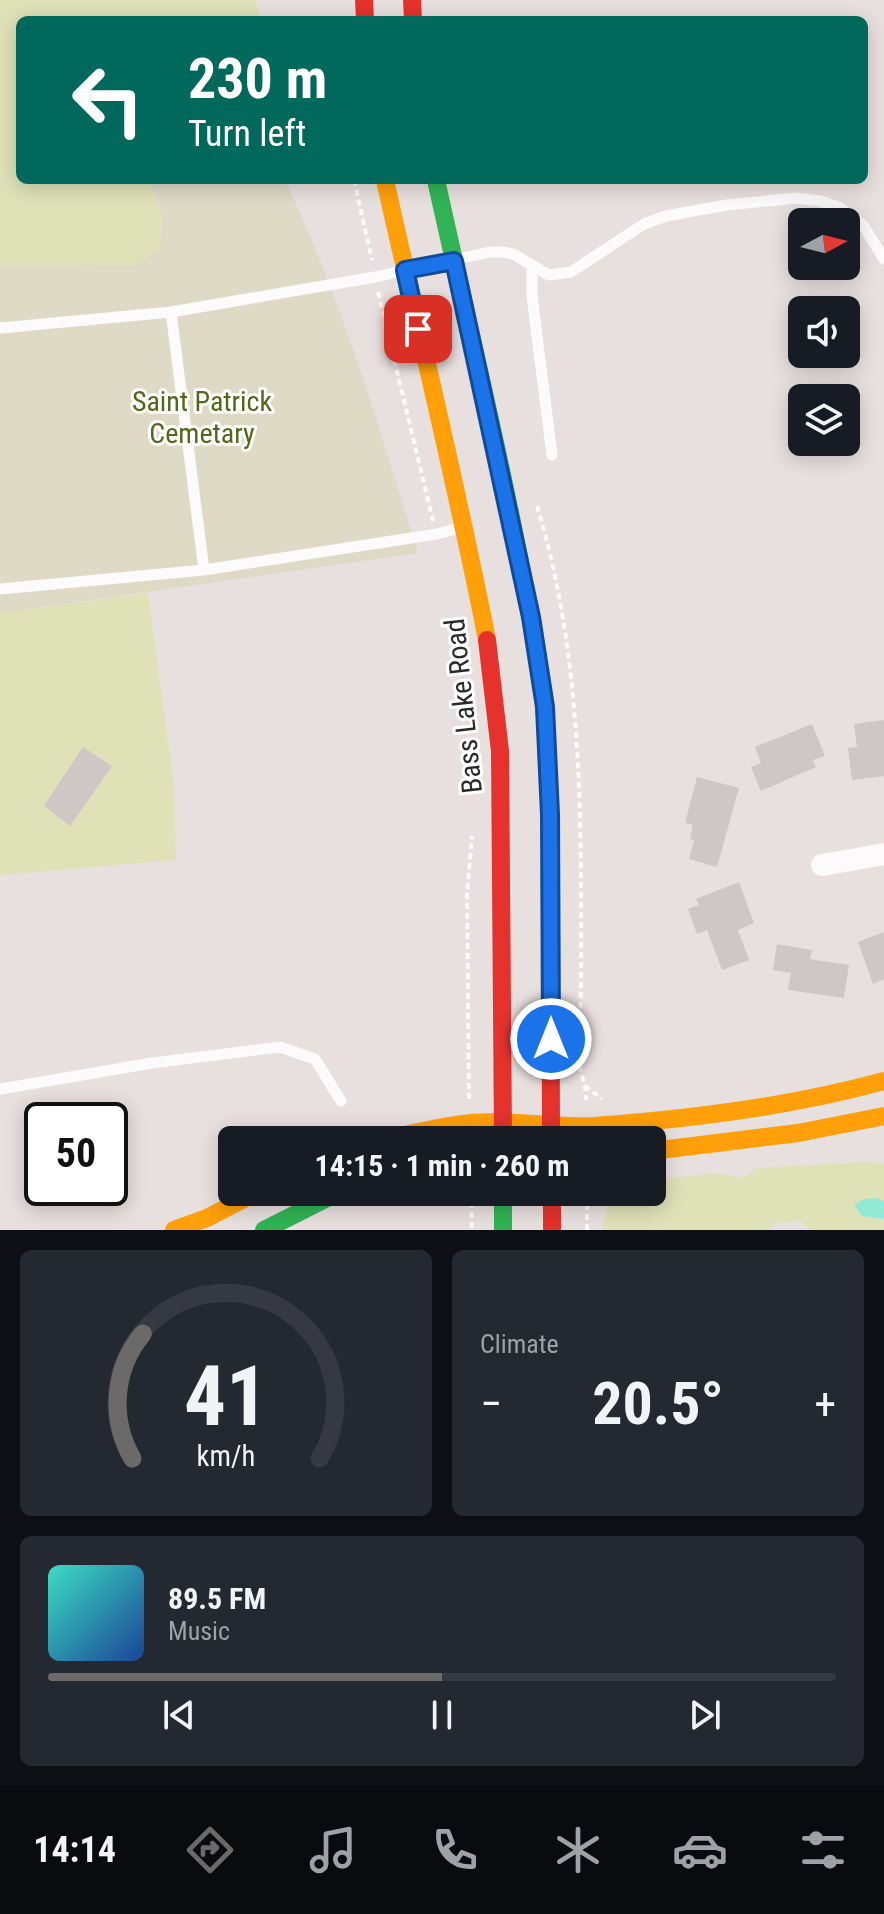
<!DOCTYPE html>
<html lang="en">
<head>
<meta charset="utf-8">
<style>
  body { margin:0; font-family:"Roboto Condensed",sans-serif; background:#242831; color:#f1f3f6; height:100vh; display:flex; flex-direction:column; font-size:30px; white-space:nowrap }
  * { box-sizing:border-box; margin:0 }
  p { font-size:26px; color:#9ea1a6 }
  .icon { flex:none; width:44px; height:44px; fill:none; stroke:currentColor; stroke-width:2; stroke-linecap:round; stroke-linejoin:round }
  .map { position:relative; height:1230px; overflow:hidden }
  .side { display:flex; flex-direction:column; gap:20px; padding:20px; background:#0d0f14; flex:1 }
  .side>* { flex:none }
  .hud { position:absolute; left:16px; top:16px; width:852px; height:168px; border-radius:12px; box-shadow:0 4px 20px #0003; background:#00695c; color:#fff; overflow:hidden }
  .needle { width:52px; rotate:83deg }
  .fabs { position:absolute; left:788px; top:208px; display:grid; gap:16px }
  .fabs a { display:grid; place-items:center; width:72px; height:72px; border-radius:12px; background:#171b24; box-shadow:0 4px 20px #0003; font-size:40px }
  .speed { position:absolute; left:24px; top:1102px; display:flex; gap:16px; font-size:40px; font-weight:700; text-align:center }
  .speed>* { display:grid; place-content:center; width:104px; height:104px; border-radius:50%; background:#171b24; box-shadow:0 4px 20px #0003; line-height:1 }
  .speed .limit { border:4px solid #111; border-radius:12px; background:#fff; color:#111 }
  .pin { position:absolute; display:grid; place-items:center; width:68px; height:68px; color:#fff; margin:-34px; border-radius:16px; box-shadow:0 4px 12px #0006 }
  .me { position:absolute; width:88px; margin:-44px; rotate:0deg; stroke-linejoin:round; filter:drop-shadow(0 0 6px #0008) }
  .turn { display:flex; align-items:center; gap:28px; height:168px; padding:0 40px; font-size:36px }
  .turn .icon { width:104px; height:104px; stroke-width:2.5 }
  .turn b { display:block; font-size:56px; line-height:68px }
  .big { font-size:60px; font-weight:700; line-height:1.1 }
  .side .card { flex:1; display:flex; flex-direction:column; justify-content:center; gap:12px; min-width:0; padding:0 28px; border-radius:12px; background:#242831 }
  .side .dial { align-items:center; gap:0 }
  .dial svg { height:208px; overflow:visible; fill:none; stroke:#363941; stroke-width:7; stroke-linecap:round; text-anchor:middle }
  .dial text { fill:#f1f3f6; stroke:none }
  .song { display:flex; align-items:center; gap:24px }
  .cover { width:96px; height:96px; border-radius:12px; background:linear-gradient(135deg,hsl(170 70% 55%),hsl(220 70% 35%)) }
  .played { height:8px; border-radius:4px; background:linear-gradient(90deg,#6c6a69 50%,#363941 50%) }
  .keys { display:flex; justify-content:space-around; direction:ltr }
  .heat { display:flex; justify-content:space-between; align-items:center; font-size:44px; direction:ltr }
  .side .tiles { flex:1; display:grid; gap:20px; grid-template-columns:1fr 1fr }
  .card:last-child { grid-column:span 2 }
  .trip { position:absolute; left:218px; top:1126px; width:448px; height:80px; border-radius:12px; background:#171b24; box-shadow:0 4px 20px #0003; font-weight:700; line-height:80px; text-align:center }
  .menu { display:flex; height:128px; justify-content:space-around; align-items:center; background:#090b0e; color:#9ea1a6 }
  .menu .icon { width:56px; height:56px }
  .menu .on { color:#6c6a69 }
  .menu b { font-size:36px; color:#f1f3f6 }
  .map>svg:first-child { display:block }
</style>
</head>
<body>
<div class="map">
<svg width="884" height="1230" viewBox="0 0 884 1230">
  <rect width="100%" height="100%" fill="#e8e0df"/>
  <path fill="#dfe2b7" d="M0,0h255l6,20h-241v160h131l12,42 -4,27 -23,16 -136,1z
    M148,593l26,194 2,73 -176,15v-262z
    M862,1162l22,1v38l-7,-3 -15,18 22,3v11h-74l-10,-10 -26,4 -5,6h-167l7,-30 14,-8h29v-10l15,-3 48,-6 29,5 12,-10z"/>
  <path fill="#dedac6" d="M151,180h134c57,120 94,247 133,373l-418,60v-347l136,-1 23,-16 4,-27z"/>
  <path fill="#92ead4" d="M877,1198l7,3v18l-22,-3 -8,-11 10,-6z"/>
  <path fill="#cdc7c6" d="M884,720v56l-32,4 -4,-32 9,-1 -3,-23z
    M812,724l13,32 -12,4 3,7 -55,24 -10,-24 10,-4 -6,-16z
    M83,747l29,19 -42,60 -26,-20z
    M697,777l42,11 -22,79 -28,-8 5,-19 -4,-1 3,-14 -8,-2z
    M739,882l15,41 -16,7 11,30 -27,10 -15,-40 -10,4 -9,-25 11,-4 -3,-6z
    M884,932v47l-11,5 -15,-42z
    M777,944l35,6 -2,9 39,6 -5,33 -56,-8 3,-17 -18,-3z"/>
  <g fill="none" stroke-linecap="round" stroke-linejoin="round">
    <path stroke="#fcfafa" stroke-width="4" stroke-dasharray="6 4" stroke-linecap="butt" d="M354,180l18,80
      M378,292l55,229
      M537,506c37,121 43,249 44,374 0,55 1,110 -2,165
      M579,1066l6,20 1,14
      M585,1086l17,13
      M469,1099l-2,-205 5,-58
      M471,1192l1,38
      M587,1230v-28l3,-10"/>
    <path stroke="#fcfafa" stroke-width="11" d="M532,266v30l20,159
      M171,312l33,258
      M0,328l171,-16 204,-35 115,-25h12l11,2 36,21 22,-3 73,-48 22,-8 60,-11 70,-7 24,3 21,7 22,17 21,34
      M0,589l204,-19 233,-36 26,-7
      M0,1089l152,-26 128,-16 35,12 26,42"/>
    <path stroke="#fcfafa" stroke-width="22" d="M822,865l62,-11"/>
    <path stroke="#30b455" stroke-width="18" d="M436,180c38,172 81,344 108,518
      M503,1192v38
      M264,1230l75,-38"/>
    <path stroke="#ff9f0a" stroke-width="18" d="M385,180c34,153 72,306 102,460
      M381,1140c30,-6 60,-14 90,-17 41,-4 82,5 123,3 97,-7 196,-19 290,-45
      M652,1151l146,-18 86,-17
      M174,1230l33,-12 50,-26"/>
    <path stroke="#e5322d" stroke-width="18" d="M364,0l1,20
      M412,0l1,20
      M487,640l13,111 3,389
      M544,698l6,116 1,326
      M552,1192v38"/>
  </g>
  <g fill="none" stroke-linecap="round" stroke-linejoin="round">
    <g stroke="#114b97" stroke-width="20">
      <path id="route" d="M418,329l-13,-59 49,-9 77,356 14,90 5,107 1,225"/>
    </g>
    <use href="#route" stroke="#1a73e8" stroke-width="14"/>
  </g>
  <g text-anchor="middle" stroke-width="6" stroke-linejoin="round" paint-order="stroke">
    <g font-size="28" fill="#516719" stroke="#fff">
      <text x="202" y="411">Saint Patrick<tspan x="202" dy="32">Cemetary</tspan></text>
    </g>
    <g font-size="28" fill="#2a2a2a" stroke="#fff">
      <text transform="translate(463 706) rotate(-96)" y="10">Bass Lake Road</text>
    </g>
  </g>
</svg>
<div class="fabs">
<a><svg class="needle" viewBox="-14 -14 28 28"><path d="M0-13l5 13h-10z" fill="#e53935"/><path d="M0 13l5-13h-10z" fill="#9ea1a6"/></svg></a>
<a><svg class="icon" aria-label="sound" viewBox="0 0 24 24"><path d="M4 9h4l5-4v14l-5-4H4zM17 9q2 3 0 6"/></svg></a>
<a><svg class="icon" aria-label="layers" viewBox="0 0 24 24"><path d="M12 4l9 5-9 5-9-5zM3 14l9 5 9-5"/></svg></a>
</div>
<div class="speed"><div class="limit">50</div></div>
<div class="pin" style="left:418px;top:329px;background:#d93025"><svg class="icon" aria-label="arrive" viewBox="0 0 24 24"><path d="M6 21V4h12l-3 4 3 4H6"/></svg></div>
<svg class="me" style="left:551px;top:1039px" viewBox="-20 -20 40 40"><circle r="17" fill="#1a73e8" stroke="#fff" stroke-width="3"/><path d="M0-11L8 9 0 5-8 9z" fill="#fff"/></svg>
<div class="trip">14:15 · 1 min · 260 m</div>
<div class="hud">
<div class="turn"><svg class="icon" aria-label="left" viewBox="0 0 24 24"><path d="M17 20v-9H6M10 6l-5 5 5 5"/></svg><div><b>230 m</b>Turn left</div></div>
</div>
</div>
<section class="side">
<div class="tiles">
<div class="card dial"><svg viewBox="0 0 100 80">
<path d="M14 69A42 42 0 1 1 86 69"/>
<path d="M14 69A42 42 0 0 1 18 21" stroke="#6c6a69"/>
<text x="50" y="56" font-size="32" font-weight="700">41</text>
<text x="50" y="72" font-size="11">km/h</text>
</svg></div>
<div class="card"><p>Climate</p>
<div class="heat"><a>−</a><b class="big">20.5°</b><a>+</a></div>
</div>
<div class="card">
<div class="song"><i class="cover"></i><div><b>89.5 FM</b><p>Music</p></div></div>
<div class="played"></div>
<div class="keys"><svg class="icon" aria-label="previous" viewBox="0 0 24 24"><path d="M18 5L8 12l10 7zM5 5v14"/></svg><svg class="icon" aria-label="pause" viewBox="0 0 24 24"><path d="M8 5v14M16 5v14"/></svg><svg class="icon" aria-label="next" viewBox="0 0 24 24"><path d="M6 5l10 7-10 7zM19 5v14"/></svg></div>
</div>
</div>
</section>
<nav class="menu">
<b>14:14</b>
<svg class="icon on" aria-label="directions" viewBox="0 0 24 24"><path d="M12 3l9 9-9 9-9-9zM9 14v-3h6M13 9l2 2-2 2"/></svg>
<svg class="icon" aria-label="music" viewBox="0 0 24 24"><path d="M9 18V5l10-2v13"/><circle cx="6" cy="18" r="3"/><circle cx="16" cy="16" r="3"/></svg>
<svg class="icon" aria-label="phone" viewBox="0 0 24 24"><path d="M5 4h4l2 5-3 2q2 4 5 5l2-3 5 2v4C11 20 4 13 5 4z"/></svg>
<svg class="icon" aria-label="climate" viewBox="0 0 24 24"><path d="M12 3v18M4 7l16 10M4 17L20 7"/></svg>
<svg class="icon" aria-label="car" viewBox="0 0 24 24"><path d="M5 17H2v-5l4-1 3-4h7l3 4 3 1v5h-3M9 17h6M6 11h13"/><circle cx="7" cy="17" r="2"/><circle cx="17" cy="17" r="2"/></svg>
<svg class="icon" aria-label="filters" viewBox="0 0 24 24"><path d="M4 7h16M4 17h16"/><circle cx="9" cy="7" r="2"/><circle cx="15" cy="17" r="2"/></svg>
</nav>
</body>
</html>
